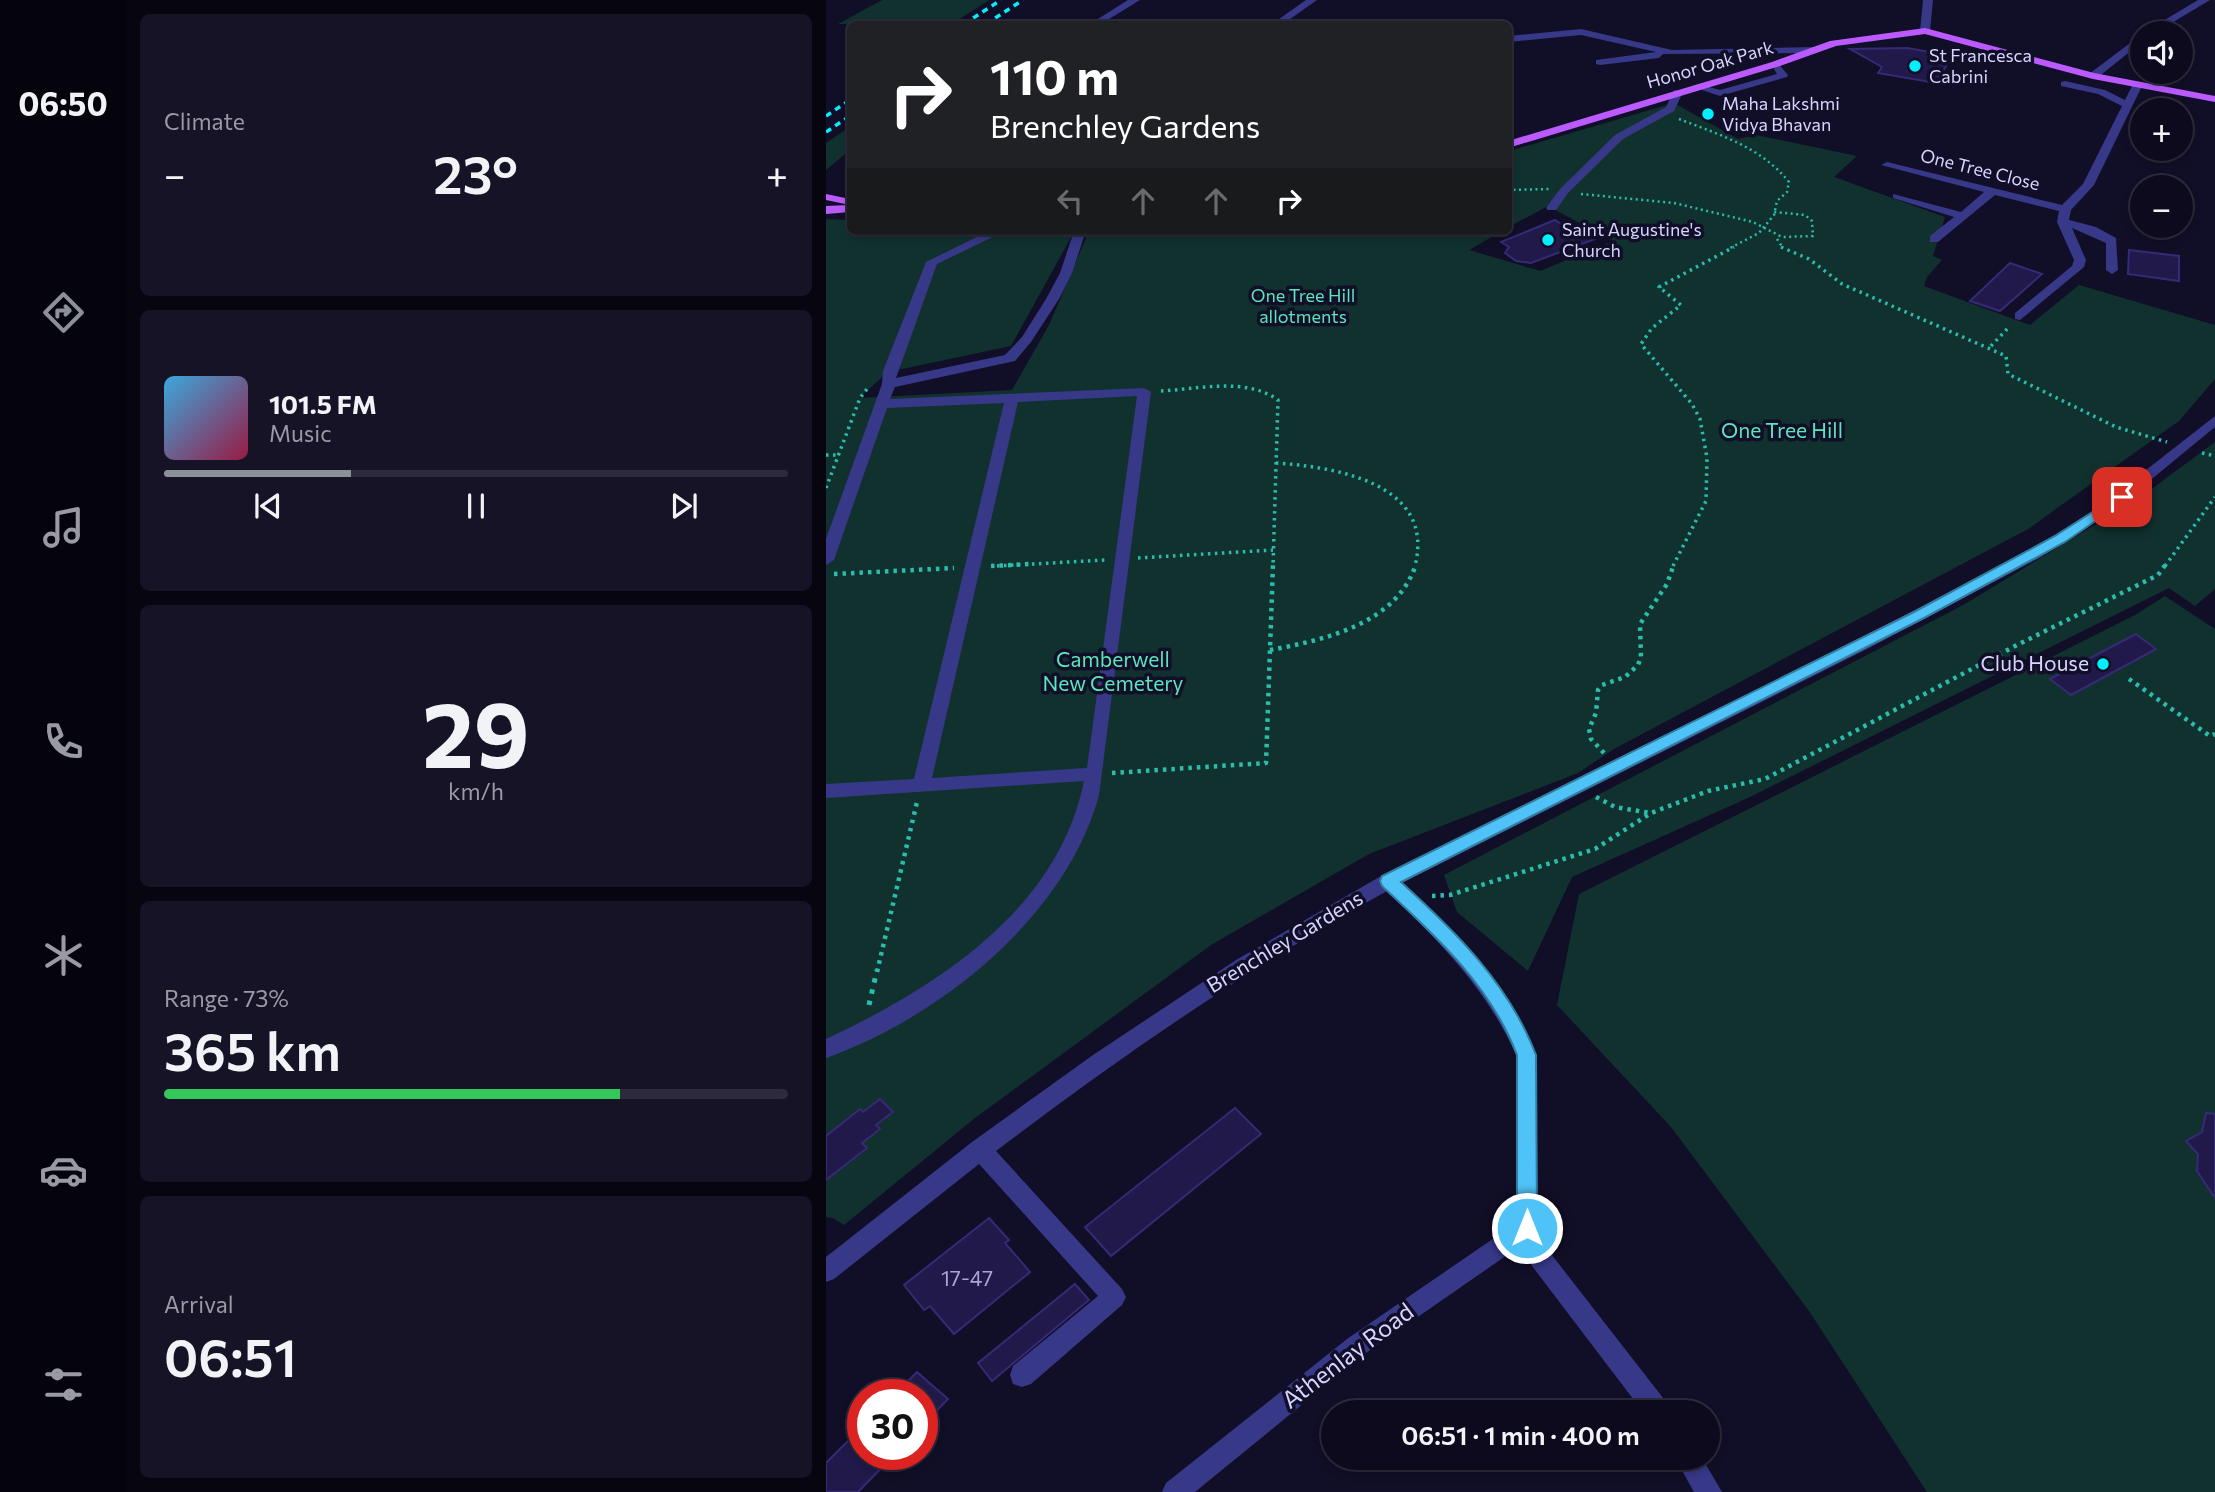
<!DOCTYPE html>
<html lang="en">
<head>
<meta charset="utf-8">
<style>
  body { margin:0; font-family:Commissioner,sans-serif; background:#161326; color:#f1f3f6; height:100vh; display:flex; flex-direction:column; font-size:26px; white-space:nowrap }
  * { box-sizing:border-box; margin:0 }
  p { font-size:23px; color:#9a9aa4 }
  .icon { flex:none; width:38px; height:38px; fill:none; stroke:currentColor; stroke-width:2; stroke-linecap:round; stroke-linejoin:round }
  .map { position:relative; flex:1; overflow:hidden }
  .side { display:flex; flex-direction:column; gap:14px; padding:14px; background:#070610; width:700px }
  .side>* { flex:none }
  .guide { position:absolute; left:21px; top:21px; width:665px; height:214px; border-radius:10px; box-shadow:0 4px 10px #0003,0 0 0 2px #2d2b3b; background:#202124; color:#fff; overflow:hidden }
  .fabs { position:absolute; left:1304px; top:21px; display:grid; gap:14px }
  .fabs a { display:grid; place-items:center; width:63px; height:63px; border-radius:50%; background:#0d0a1d; box-shadow:0 4px 10px #0003,0 0 0 2px #2d2b3b; font-size:35px }
  .speed { position:absolute; left:21px; top:1379px; display:flex; gap:14px; font-size:35px; font-weight:700; text-align:center }
  .speed>* { display:grid; place-content:center; width:91px; height:91px; border-radius:50%; background:#0d0a1d; box-shadow:0 4px 10px #0003,0 0 0 2px #2d2b3b; line-height:1 }
  .speed .limit { border:10px solid #d22; background:#fff; color:#111 }
  .pin { position:absolute; display:grid; place-items:center; width:60px; height:60px; color:#fff; margin:-30px; border-radius:14px; box-shadow:0 4px 10px #0006 }
  .me { position:absolute; width:77px; margin:-38px; rotate:0deg; stroke-linejoin:round; filter:drop-shadow(0 0 5px #0008) }
  .turn { display:flex; align-items:center; gap:24px; height:147px; padding:0 28px; font-size:32px }
  .turn .icon { width:91px; height:91px; stroke-width:2.5 }
  .turn b { display:block; font-size:49px; line-height:60px }
  .lanes { display:flex; align-items:center; height:66px; padding:0 28px; background:#0003; justify-content:center; gap:35px; direction:ltr }
  .lanes .off { opacity:.35 }
  .big { font-size:52px; font-weight:600; line-height:1.1 }
  .side .widget { flex:1; display:flex; flex-direction:column; justify-content:center; gap:10px; min-width:0; padding:0 24px; border-radius:10px; background:#161326 }
  .side .dial { align-items:center; gap:0 }
  .dial b { font-size:91px; line-height:1 }
  .song { display:flex; align-items:center; gap:21px }
  .cover { width:84px; height:84px; border-radius:10px; background:linear-gradient(135deg,hsl(200 70% 55%),hsl(340 70% 35%)) }
  .played { height:7px; border-radius:4px; background:linear-gradient(90deg,#8c9099 30%,#2d2b3b 30%) }
  .keys { display:flex; justify-content:space-around; direction:ltr }
  .heat { display:flex; justify-content:space-between; align-items:center; font-size:38px; direction:ltr }
  .charge { height:10px; border-radius:5px; background:linear-gradient(90deg,#34c759 73%,#2d2b3b 0) }
  .trip { position:absolute; left:495px; top:1400px; width:399px; height:70px; border-radius:35px; background:#0d0a1d; box-shadow:0 4px 10px #0003,0 0 0 2px #2d2b3b; font-weight:600; line-height:70px; text-align:center }
  main { display:flex; flex:1; min-height:0 }
  .tab-bar { display:flex; flex-direction:column; width:126px; justify-content:space-around; align-items:center; background:#05040c; color:#9a9aa4 }
  .tab-bar .icon { width:49px; height:49px }
  .tab-bar .on { color:#8c9099 }
  .tab-bar b { font-size:32px; color:#f1f3f6 }
  .map>svg:first-child { display:block }
</style>
</head>
<body>
<main>
<nav class="tab-bar">
<b>06:50</b>
<svg class="icon on" aria-label="directions" viewBox="0 0 24 24"><path d="M12 3l9 9-9 9-9-9zM9 14v-3h6M13 9l2 2-2 2"/></svg>
<svg class="icon" aria-label="music" viewBox="0 0 24 24"><path d="M9 18V5l10-2v13"/><circle cx="6" cy="18" r="3"/><circle cx="16" cy="16" r="3"/></svg>
<svg class="icon" aria-label="phone" viewBox="0 0 24 24"><path d="M5 4h4l2 5-3 2q2 4 5 5l2-3 5 2v4C11 20 4 13 5 4z"/></svg>
<svg class="icon" aria-label="climate" viewBox="0 0 24 24"><path d="M12 3v18M4 7l16 10M4 17L20 7"/></svg>
<svg class="icon" aria-label="car" viewBox="0 0 24 24"><path d="M5 17H2v-5l4-1 3-4h7l3 4 3 1v5h-3M9 17h6M6 11h13"/><circle cx="7" cy="17" r="2"/><circle cx="17" cy="17" r="2"/></svg>
<svg class="icon" aria-label="filters" viewBox="0 0 24 24"><path d="M4 7h16M4 17h16"/><circle cx="9" cy="7" r="2"/><circle cx="15" cy="17" r="2"/></svg>
</nav>
<section class="side">
<div class="widget"><p>Climate</p>
<div class="heat"><a>−</a><b class="big">23°</b><a>+</a></div>
</div>
<div class="widget">
<div class="song"><i class="cover"></i><div><b>101.5 FM</b><p>Music</p></div></div>
<div class="played"></div>
<div class="keys"><svg class="icon" aria-label="previous" viewBox="0 0 24 24"><path d="M18 5L8 12l10 7zM5 5v14"/></svg><svg class="icon" aria-label="pause" viewBox="0 0 24 24"><path d="M8 5v14M16 5v14"/></svg><svg class="icon" aria-label="next" viewBox="0 0 24 24"><path d="M6 5l10 7-10 7zM19 5v14"/></svg></div>
</div>
<div class="widget dial"><b>29</b><p>km/h</p></div>
<div class="widget"><p>Range · 73%</p><b class="big">365 km</b><div class="charge"></div></div>
<div class="widget"><p>Arrival</p><b class="big">06:51</b></div>
</section>
<div class="map">
<svg width="1389" height="1492" viewBox="0 0 1389 1492">
  <rect width="100%" height="100%" fill="#110e27"/>
  <path fill="#11312f" d="M56,0h107l-37,24h-114z
    M848,103l64,36 18,-4 101,21 -23,21 111,40 -12,39 9,4 -15,17 -3,9 106,39 49,-40 136,40v54l-36,42 -151,108 -414,220 -36,24 -209,81 -158,91 -236,173 -131,107 -11,-7 -7,-1v-998l24,1v11l224,1 -63,114 -123,26 -29,26 153,-8 37,-65 40,-94h413l-33,19 71,21 73,-30 -65,-35 -39,21v-76z
    M24,127v23l-24,20v-27z
    M1389,442v147l-20,17 -26,-18 -419,209 -178,80 -44,94 -71,-59 -13,-37 521,-271 177,-108z
    M1339,596l50,33v863h-288l-118,-181 -138,-184 -114,-122 22,-111 556,-279z"/>
  <path fill="#211949" stroke="#362a76" stroke-width="2" d="M1081,48l45,8 -16,27 -58,-10 4,-6 -32,-18z
    M729,220l6,4 6,-2 28,17 -64,24 -15,-2 -11,-8 4,-6 -8,-5z
    M1303,250l50,6v25l-51,-7z
    M1184,263l32,11 -42,37 -30,-10z
    M1310,634l20,15 -85,46 -21,-16z
    M54,1099l13,13 -17,13 4,4 -18,14 5,5 -41,32v-44l34,-27 3,3z
    M409,1108l26,26 -150,122 -26,-29z
    M1380,1113l9,1v84l-18,-27 1,-17 -12,-13 16,-9z
    M163,1218l20,22 -4,3 25,29 -76,62 -24,-28 -6,4 -20,-25z
    M249,1284l14,16 -97,81 -14,-18z
    M91,1372l31,27 -26,27v-31h-28z
    M37,1426v28h32l-37,38h-32v-29z"/>
  <g fill="none" stroke-linecap="round" stroke-linejoin="round">
    <path stroke="#2abdae" stroke-width="2.5" stroke-dasharray="2 3.5" stroke-linecap="butt" d="M853,119c41,16 82,28 110,63l-2,10 -10,9 -3,14 -15,18 -29,15
      M682,190l41,-1
      M755,194l93,9 79,19 29,15 31,-1 -1,-15 -7,-6 -31,-3
      M951,239l6,9"/>
    <path stroke="#2abdae" stroke-width="3.5" stroke-dasharray="2.5 4.5" stroke-linecap="butt" d="M955,247l28,12 33,25 164,72 2,18 108,53 51,15
      M1165,346l18,-19
      M335,391c37,-2 85,-14 117,9l-5,166
      M1376,453l13,3
      M0,455h13
      M450,463c59,4 160,20 139,103
      M0,488l34,-90 7,-9
      M312,558l135,-8
      M171,566l108,-6
      M847,566l33,-65 1,-43 -7,-39 -8,-15 -51,-60 11,-16 29,-23 -22,-18 75,-40
      M1339,566l50,-69"/>
    <path stroke="#2abdae" stroke-width="4.5" stroke-dasharray="3.5 5" stroke-linecap="butt" d="M165,566l39,-2
      M8,574l120,-6
      M444,650c54,-10 127,-26 146,-86
      M1303,679l81,57 5,-2
      M778,753l-13,-14 -2,-10 7,-16 2,-23 4,-5 23,-8 13,-12 3,-8 -1,-33 27,-40 7,-20
      M286,773l154,-10 7,-199
      M770,797l19,10 35,6
      M606,896l18,-1 145,-46 56,-36 57,-22 57,-12 250,-133 143,-71 8,-11
      M51,972l40,-170"/>
    <path stroke="#2abdae" stroke-width="5" stroke-dasharray="4.5 7" stroke-linecap="butt" d="M43,1005l8,-35"/>
    <path fill="#373888" fill-rule="evenodd" d="M302,0h12l-39,24h-11z
      M480,0h11l-34,24h-11z
      M1097,0h10l-3,31 -5,3 -5,-3z
      M1372,0h12l-55,33h-12z
      M755,29l91,21 144,-3 5,3 -5,3 -153,1 -4,4 -59,7 -4,-1v-4l60,-8 -75,-17 -73,7v-6z
      M1316,34v8l-45,36h-8v-4z
      M950,61l12,14 -1,2 -67,19 -27,-9 5,-3 22,6 57,-16 -6,-10z
      M1239,81l40,9 20,10 9,-18 9,2 -49,101 -23,25 -2,10 27,7 20,11 2,32 -6,4 -6,-4v-27l-34,-15 14,32 -2,7 -64,53 -5,-1v-6l57,-47 2,-6 -17,-38 2,-11 -64,-16 -57,47h-8v-6l24,-19 -61,-19v-4l68,18 23,-20 -103,-27 6,-3 175,43 21,-21 39,-78 -24,-12 -37,-8v-4z
      M848,90l9,2 -9,19 -51,28 -55,54 -12,17h-8l-2,-2 14,-19 55,-54 51,-28z
      M163,231h16l-68,33 -41,114 109,-23 17,-18 24,-38 14,-26 14,-42h12l-14,42 -13,26 -28,43 -16,19 -120,26 -5,12 254,-11 7,4 -52,403c-32,120 -158,222 -273,263v-19c111,-52 232,-129 258,-258l-258,17v-14l88,-5 90,-376 -117,5 -53,152 -8,5v-26l56,-155 1,-13 43,-109zM311,396l-50,372 -155,10 86,-376z
      M1389,416v11l-90,74 -84,56 -172,91 -467,235 54,51 36,42 30,47 14,32 2,173 10,22 119,153 3,9h-27l-111,-146 -9,-22 -160,111 -168,137h-33l4,-9 181,-144 169,-116v-168c-29,-66 -78,-115 -129,-164 -138,77 -266,165 -391,260l126,138 4,8 -4,8 -91,79 -9,3 -9,-3 -3,-9 3,-9 85,-70 -119,-132 -145,115 -8,3v-25l146,-115 121,-87 143,-95 145,-84 476,-236 173,-90 65,-40z
      M849,1458h27l20,34h-28z"/>
    <path fill="#bb5bff" fill-rule="evenodd" d="M1099,28l169,45 121,23v6l-122,-23 -168,-45 -89,12 -56,20 -272,82v-7l264,-79 58,-21z
      M0,194l24,5v13l-24,2v-8l24,-1 -24,-5z"/>
    <path stroke="#00f0ff" stroke-width="3.5" stroke-dasharray="6 5" stroke-linecap="butt" d="M138,24l37,-24
      M160,24l37,-24
      M0,116l24,-16
      M0,132l24,-16"/>
  </g>
  <path fill="#4fc3f7" stroke="#337fa1" stroke-width="2" d="M1296,493l6,4 -2,3 -61,42 -141,76 -523,264c55,50 108,102 135,173l1,173 -3,7 -7,3 -7,-3 -3,-7v-173c-26,-69 -82,-120 -135,-169l-2,-5 2,-5 532,-264 141,-76z"/>
  <g fill="#00f0ff" stroke="#110e27" stroke-width="2.5">
    <circle cx="1089" cy="66" r="7"/>
    <circle cx="882" cy="114" r="7"/>
    <circle cx="722" cy="240" r="7"/>
    <circle cx="1277" cy="664" r="7"/>
  </g>
  <g text-anchor="middle" stroke-width="7" stroke-linejoin="round" paint-order="stroke">
    <g font-size="18" fill="#d7d4ff" stroke="#110e27" text-anchor="start">
      <text x="1103" y="62">St Francesca<tspan x="1103" dy="21">Cabrini</tspan></text>
      <text x="896" y="110">Maha Lakshmi<tspan x="896" dy="21">Vidya Bhavan</tspan></text>
      <text x="736" y="236">Saint Augustine's<tspan x="736" dy="21">Church</tspan></text>
    </g>
    <g font-size="18" fill="#d7d4ff" stroke="#110e27">
      <text transform="translate(884 65) rotate(-16)" y="6">Honor Oak Park</text>
      <text transform="translate(1154 170) rotate(14)" y="6">One Tree Close</text>
    </g>
    <g font-size="18" fill="#5ae5bc" stroke="#110e27">
      <text x="477" y="302">One Tree Hill<tspan x="477" dy="21">allotments</tspan></text>
    </g>
    <g font-size="21" fill="#5ae5bc" stroke="#110e27">
      <text x="956" y="438">One Tree Hill</text>
      <text x="287" y="667">Camberwell<tspan x="287" dy="24">New Cemetery</tspan></text>
    </g>
    <g font-size="21" fill="#d7d4ff" stroke="#110e27" text-anchor="end">
      <text x="1263" y="671">Club House</text>
    </g>
    <g font-size="21" fill="#d7d4ff" stroke="#110e27">
      <text transform="translate(459 942) rotate(-31)" y="7">Brenchley Gardens</text>
    </g>
    <g font-size="21" fill="#aaa5d2">
      <text x="141" y="1286">17-47</text>
    </g>
    <g font-size="24" fill="#d7d4ff" stroke="#110e27">
      <text transform="translate(522 1356) rotate(-37)" y="8">Athenlay Road</text>
    </g>
  </g>
</svg>
<div class="fabs">
<a><svg class="icon" aria-label="sound" viewBox="0 0 24 24"><path d="M4 9h4l5-4v14l-5-4H4zM17 9q2 3 0 6"/></svg></a>
<a>+</a>
<a>−</a>
</div>
<div class="speed"><div class="limit">30</div></div>
<div class="pin" style="left:1296px;top:497px;background:#d93025"><svg class="icon" aria-label="arrive" viewBox="0 0 24 24"><path d="M6 21V4h12l-3 4 3 4H6"/></svg></div>
<svg class="me" style="left:701px;top:1228px" viewBox="-20 -20 40 40"><circle r="17" fill="#4fc3f7" stroke="#fff" stroke-width="3"/><path d="M0-11L8 9 0 5-8 9z" fill="#fff"/></svg>
<div class="trip">06:51 · 1 min · 400 m</div>
<div class="guide">
<div class="turn"><svg class="icon" aria-label="right" viewBox="0 0 24 24"><path d="M7 20v-9h11M14 6l5 5-5 5"/></svg><div><b>110 m</b>Brenchley Gardens</div></div>
<div class="lanes"><svg class="icon off" aria-label="left" viewBox="0 0 24 24"><path d="M17 20v-9H6M10 6l-5 5 5 5"/></svg><svg class="icon off" aria-label="ahead" viewBox="0 0 24 24"><path d="M12 20V5M6 11l6-6 6 6"/></svg><svg class="icon off" aria-label="ahead" viewBox="0 0 24 24"><path d="M12 20V5M6 11l6-6 6 6"/></svg><svg class="icon" aria-label="right" viewBox="0 0 24 24"><path d="M7 20v-9h11M14 6l5 5-5 5"/></svg></div>
</div>
</div>
</main>
</body>
</html>
